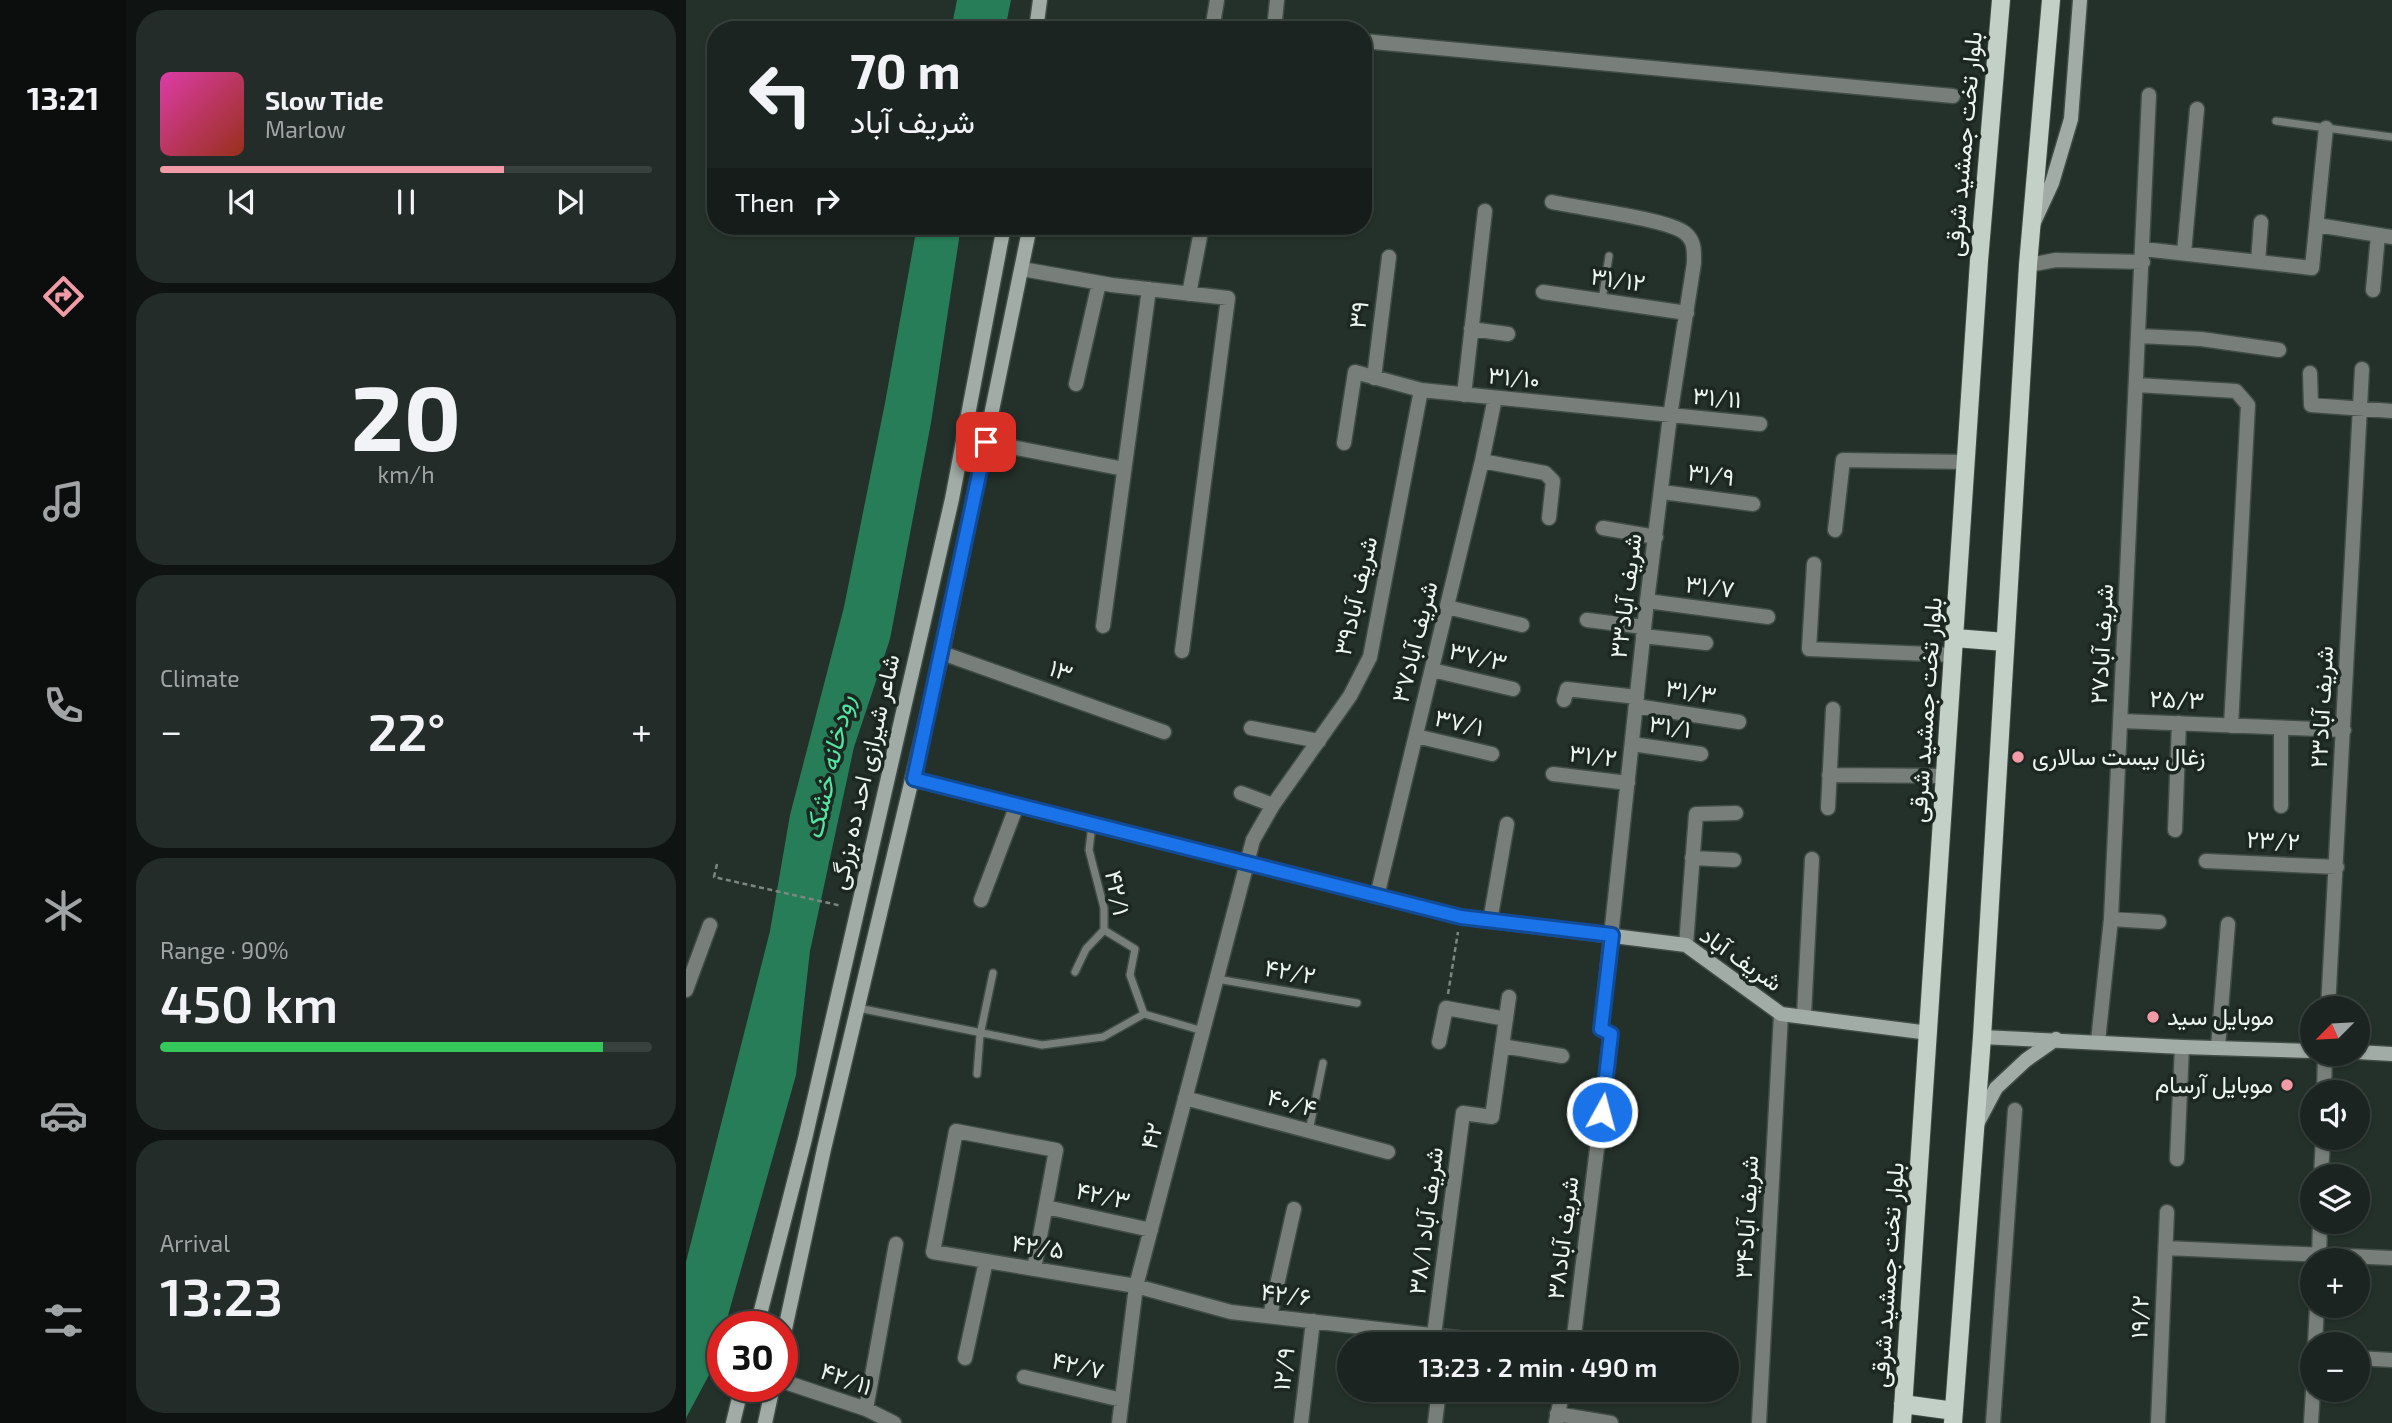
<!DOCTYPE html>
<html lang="en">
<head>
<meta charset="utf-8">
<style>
  body { margin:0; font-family:"Exo 2",Vazirmatn,sans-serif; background:#242c29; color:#f1f3f6; height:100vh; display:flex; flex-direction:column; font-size:26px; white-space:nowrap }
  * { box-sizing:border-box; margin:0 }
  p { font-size:23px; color:#a0a4a5 }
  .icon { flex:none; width:38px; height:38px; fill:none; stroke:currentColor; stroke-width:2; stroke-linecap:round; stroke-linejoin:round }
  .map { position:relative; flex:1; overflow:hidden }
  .side { display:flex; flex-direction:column; gap:10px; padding:10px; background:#0f1412; width:560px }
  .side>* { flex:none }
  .guide { position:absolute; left:21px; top:21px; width:665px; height:214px; border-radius:28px; box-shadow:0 2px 5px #0004,0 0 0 2px #39413e; background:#1b2420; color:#f1f3f6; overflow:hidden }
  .needle { width:46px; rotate:246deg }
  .controls { position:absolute; left:1614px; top:996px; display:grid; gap:14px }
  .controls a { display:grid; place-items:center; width:70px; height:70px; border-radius:50%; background:#1b2420; box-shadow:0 2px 5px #0004,0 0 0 2px #39413e; font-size:35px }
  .speed { position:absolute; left:21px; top:1311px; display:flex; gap:14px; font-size:35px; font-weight:700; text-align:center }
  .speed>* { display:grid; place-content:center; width:91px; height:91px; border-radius:50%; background:#1b2420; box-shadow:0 2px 5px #0004,0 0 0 2px #39413e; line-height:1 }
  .speed .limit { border:10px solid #d22; background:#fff; color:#111 }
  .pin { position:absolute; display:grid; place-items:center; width:60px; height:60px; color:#fff; margin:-30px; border-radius:14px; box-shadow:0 4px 10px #0006 }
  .me { position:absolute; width:77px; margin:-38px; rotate:7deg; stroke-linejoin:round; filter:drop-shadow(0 0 5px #0008) }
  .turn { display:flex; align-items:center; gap:24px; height:147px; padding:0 28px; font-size:32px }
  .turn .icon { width:91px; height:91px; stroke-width:2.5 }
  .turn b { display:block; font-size:49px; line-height:60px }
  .then { display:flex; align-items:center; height:66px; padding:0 28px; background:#0003; gap:14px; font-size:26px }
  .big { font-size:52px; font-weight:600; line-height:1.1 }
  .side .tile { flex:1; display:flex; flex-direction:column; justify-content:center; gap:10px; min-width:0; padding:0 24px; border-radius:28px; background:#242c29 }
  .side .dial { align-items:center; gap:0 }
  .dial b { font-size:91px; line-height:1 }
  .song { display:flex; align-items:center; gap:21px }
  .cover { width:84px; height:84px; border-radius:10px; background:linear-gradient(135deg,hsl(320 70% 55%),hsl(10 70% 35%)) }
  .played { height:7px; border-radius:4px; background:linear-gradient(90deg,#f39aa7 70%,#39413e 70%) }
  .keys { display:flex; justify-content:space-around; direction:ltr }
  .heat { display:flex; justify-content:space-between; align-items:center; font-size:38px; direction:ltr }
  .charge { height:10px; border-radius:5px; background:linear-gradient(90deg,#34c759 90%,#39413e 0) }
  .trip { position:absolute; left:651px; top:1332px; width:402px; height:70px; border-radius:35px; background:#1b2420; box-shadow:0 2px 5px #0004,0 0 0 2px #39413e; font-weight:600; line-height:70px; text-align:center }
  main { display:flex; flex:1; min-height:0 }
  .tabs { display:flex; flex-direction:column; width:126px; justify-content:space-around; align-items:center; background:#0b0e0d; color:#a0a4a5 }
  .tabs .icon { width:49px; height:49px }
  .tabs .selected { color:#f39aa7 }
  .tabs b { font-size:32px; color:#f1f3f6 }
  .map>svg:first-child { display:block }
</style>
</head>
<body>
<main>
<nav class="tabs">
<b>13:21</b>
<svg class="icon selected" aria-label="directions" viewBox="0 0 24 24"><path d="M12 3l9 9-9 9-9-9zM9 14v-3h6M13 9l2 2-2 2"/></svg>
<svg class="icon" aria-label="music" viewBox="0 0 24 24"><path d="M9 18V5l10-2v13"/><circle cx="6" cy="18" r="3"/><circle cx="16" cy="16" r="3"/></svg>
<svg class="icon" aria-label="phone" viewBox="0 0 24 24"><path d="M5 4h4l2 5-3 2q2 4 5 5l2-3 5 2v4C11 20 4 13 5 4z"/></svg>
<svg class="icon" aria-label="climate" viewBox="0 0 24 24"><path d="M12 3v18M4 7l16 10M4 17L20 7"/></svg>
<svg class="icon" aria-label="car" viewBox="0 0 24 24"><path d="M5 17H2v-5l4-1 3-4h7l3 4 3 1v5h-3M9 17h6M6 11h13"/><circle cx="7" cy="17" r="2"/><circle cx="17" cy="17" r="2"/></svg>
<svg class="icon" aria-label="filters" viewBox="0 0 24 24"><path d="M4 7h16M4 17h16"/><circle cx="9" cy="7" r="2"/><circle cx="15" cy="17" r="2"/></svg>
</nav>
<section class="side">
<div class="tile">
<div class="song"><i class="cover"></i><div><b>Slow Tide</b><p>Marlow</p></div></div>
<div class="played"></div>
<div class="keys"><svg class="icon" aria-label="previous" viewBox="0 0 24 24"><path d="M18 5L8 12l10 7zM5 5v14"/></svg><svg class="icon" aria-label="pause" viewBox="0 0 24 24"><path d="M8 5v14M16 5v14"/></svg><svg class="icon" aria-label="next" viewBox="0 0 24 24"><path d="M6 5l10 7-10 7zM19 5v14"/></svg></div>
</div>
<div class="tile dial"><b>20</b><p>km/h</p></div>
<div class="tile"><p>Climate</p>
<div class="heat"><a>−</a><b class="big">22°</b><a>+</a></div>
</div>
<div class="tile"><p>Range · 90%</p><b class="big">450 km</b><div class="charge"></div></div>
<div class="tile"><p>Arrival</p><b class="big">13:23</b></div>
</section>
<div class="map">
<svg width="1706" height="1423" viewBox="0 0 1706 1423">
  <rect width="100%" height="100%" fill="#24302a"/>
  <path fill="#267d57" d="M271,0h54l-6,30h-54z
    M231,226h44l-30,197 -41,216 -36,108 -44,204 -14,124 -71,251h-2v7l-14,42 -23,43v-156l84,-331 20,-116 54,-208 41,-204z"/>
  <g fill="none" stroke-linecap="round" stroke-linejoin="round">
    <g stroke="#404c46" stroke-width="10">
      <path id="lane" d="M1590,121l116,16
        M916,300l7,-44
        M406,825l-3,25 15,58v22l31,19 -5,26 14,39 59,17
        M389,972l11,-23 18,-19
        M531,979l140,24
        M172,1008l184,37 61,-8 41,-23
        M291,1074l3,-39 13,-62
        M623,1131l14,-68"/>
    </g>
    <g stroke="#404c46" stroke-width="17">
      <path id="street" d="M526,30l5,-30
        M588,30l3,-30
        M677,41l590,55
        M866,202c27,6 116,17 133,31 10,8 9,18 9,30l-24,153 -23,185 -46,428 10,5 -38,310
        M1631,225l75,12
        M1457,249l169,19 14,-140
        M1498,253l13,-144
        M1572,262l3,-40
        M1342,265l28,-5 87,2
        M336,269l90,16 116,13 -46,353
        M1687,290l5,-55
        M857,292l144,21
        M503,294l13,-68
        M785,329l37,5
        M1453,336l62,3 78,11
        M1624,373l1,32 81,6
        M688,378l15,-121
        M390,384l23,-101
        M1451,385l99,6 12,14 -17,321
        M778,395l21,-184
        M300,442l138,27
        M658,443l11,-71 66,18 339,34
        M796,461l63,12 8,8 -4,37
        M976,492l91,12
        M917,528l53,9
        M1149,530l8,-70 123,2
        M1128,564l-5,85 145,6
        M961,601l121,16
        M761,607l75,18
        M901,620l57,7
        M417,626l46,-337
        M957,636l63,7
        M256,653l222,79
        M746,670l81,19
        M878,700l3,-11 70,8
        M950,706l103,16
        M1435,721l223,9
        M565,728l68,13
        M1595,728v78
        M730,736l76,18
        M946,744l69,10
        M867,774l75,9
        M1143,775l117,1
        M555,793l32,12
        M1142,808l5,-99
        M1489,830l4,-107
        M1006,858l42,2
        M1520,861l131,6
        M691,896l105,-435 13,-63
        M295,900l36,-95
        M1425,919l48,3
        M804,921l17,-97
        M1000,945l10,-131 40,-1
        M0,990l24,-65
        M1642,1008l34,-639
        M1118,1015l8,-156
        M1412,1041l13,-122 38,-824
        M753,1042l7,-34 60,11
        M816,1046l60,10
        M1532,1047l10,-123
        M1638,1092l1,-38
        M499,1098l203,54
        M1491,1159l5,-112
        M1635,1176l2,-38
        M360,1207l105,23
        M1480,1248l226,10
        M1633,1260l1,-38
        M348,1269l22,-119 -100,-19 -23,121 203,34 95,26 279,32
        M584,1316l24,-107
        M748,1335l29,-222 29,4 17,-120
        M1629,1344l2,-38
        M279,1358l21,-97
        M1671,1358l35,2
        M338,1377l98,23
        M96,1381l84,28 28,14
        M180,1409l30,-165
        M871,1414l54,9
        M870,1422l7,-32
        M433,1423l17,-137 117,-446 20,-35 77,-109 20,-39 51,-267
        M615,1423l12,-102
        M749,1423l4,-33
        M1073,1423l22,-409
        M1307,1423l22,-313
        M1472,1423l9,-211
        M1625,1423l2,-33"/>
    </g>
    <g stroke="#404c46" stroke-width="17">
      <path id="secondary" d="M350,30l4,-30
        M1348,222l18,-39 19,-64 9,-119
        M227,779l548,138 225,28 95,69 148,19
        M1296,1037l200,10 130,4
        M1671,1052l35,2
        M1291,1124l19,-36 30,-28 30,-21
        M71,1326l48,-187 147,-640 52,-273
        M96,1343l42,-194 118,-496 88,-427
        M47,1423l9,-37
        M79,1423l8,-37"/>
    </g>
    <g stroke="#404c46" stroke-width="20">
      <path id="primary" d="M1269,638l50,4
        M1217,1404l51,7
        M1216,1423l77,-1162 22,-261
        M1267,1423l29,-386 46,-772 23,-265"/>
    </g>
    <path stroke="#7c8680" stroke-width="2.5" stroke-dasharray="5 3.5" stroke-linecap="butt" d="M31,864l-3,13 128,29
      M762,994l10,-62"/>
    <use href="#lane" stroke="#787e7a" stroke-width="7"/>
    <use href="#street" stroke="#787e7a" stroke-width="14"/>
    <use href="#secondary" stroke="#a2aca6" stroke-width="14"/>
    <use href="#primary" stroke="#c3d0c8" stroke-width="18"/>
  </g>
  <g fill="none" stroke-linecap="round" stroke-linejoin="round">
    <g stroke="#114b97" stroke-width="18">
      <path id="route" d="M300,442l-72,337 547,138 151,18 -11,94 10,5 -9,78"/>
    </g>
    <use href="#route" stroke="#1a73e8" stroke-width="12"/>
  </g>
  <g fill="#f39aa7" stroke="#1b2720" stroke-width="2.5">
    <circle cx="1332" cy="757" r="7"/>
    <circle cx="1467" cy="1017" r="7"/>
    <circle cx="1601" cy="1085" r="7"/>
  </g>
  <g text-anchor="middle" stroke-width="7" stroke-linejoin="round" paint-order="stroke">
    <g font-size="24" fill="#edf5f0" stroke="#1b2720">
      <text transform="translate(1278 144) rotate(-85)" y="8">بلوار تخت جمشید شرقی</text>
      <text transform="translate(932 280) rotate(8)" y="8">۳۱/۱۲</text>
      <text transform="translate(673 315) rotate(-83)" y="8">۳۹</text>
      <text transform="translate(828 378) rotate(6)" y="8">۳۱/۱۰</text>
      <text transform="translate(1031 398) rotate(5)" y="8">۳۱/۱۱</text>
      <text transform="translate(1025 475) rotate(7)" y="8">۳۱/۹</text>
      <text transform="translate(1024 587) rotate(7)" y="8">۳۱/۷</text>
      <text transform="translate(670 596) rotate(-77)" y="8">شریف آباد۳۹</text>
      <text transform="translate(940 596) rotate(-83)" y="8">شریف آباد۳۳</text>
      <text transform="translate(729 642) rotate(-76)" y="8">شریف آباد۳۷</text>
      <text transform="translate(1416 644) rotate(-87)" y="8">شریف آباد۲۷</text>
      <text transform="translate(792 657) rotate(13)" y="8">۳۷/۳</text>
      <text transform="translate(375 671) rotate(20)" y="8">۱۳</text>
      <text transform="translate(1005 692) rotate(9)" y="8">۳۱/۳</text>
      <text transform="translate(1491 700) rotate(2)" y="8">۲۵/۳</text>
      <text transform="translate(1636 707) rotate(-87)" y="8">شریف آباد۲۳</text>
      <text transform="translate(1240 710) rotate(-86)" y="8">بلوار تخت جمشید شرقی</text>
      <text transform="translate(773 723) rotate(13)" y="8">۳۷/۱</text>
      <text transform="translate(984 727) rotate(9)" y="8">۳۱/۱</text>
      <text transform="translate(907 756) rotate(7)" y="8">۳۱/۲</text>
      <text transform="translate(179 772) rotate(-77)" y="8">شاعر شیرازی احد ده بزرگی</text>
      <text transform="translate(1587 841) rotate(3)" y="8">۲۳/۲</text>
      <text transform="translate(431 893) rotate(79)" y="8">۴۲/۱</text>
      <text transform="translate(1055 959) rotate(35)" y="8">شریف آباد</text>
      <text transform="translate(604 972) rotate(10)" y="8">۴۲/۲</text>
      <text transform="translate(606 1103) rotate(15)" y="8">۴۰/۴</text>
      <text transform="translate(466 1136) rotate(-75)" y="8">۴۲</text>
      <text transform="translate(417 1196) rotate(12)" y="8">۴۲/۳</text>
      <text transform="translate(1061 1217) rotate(-87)" y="8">شریف آباد۳۴</text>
      <text transform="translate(740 1221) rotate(-83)" y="8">۳۸/۱ شریف آباد</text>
      <text transform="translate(877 1238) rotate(-83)" y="8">شریف آباد۳۸</text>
      <text transform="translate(352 1247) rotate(9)" y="8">۴۲/۵</text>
      <text transform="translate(1202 1275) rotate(-86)" y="8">بلوار تخت جمشید شرقی</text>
      <text transform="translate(600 1295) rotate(7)" y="8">۴۲/۶</text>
      <text transform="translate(1454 1317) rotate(-88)" y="8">۱۹/۲</text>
      <text transform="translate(392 1366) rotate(13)" y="8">۴۲/۷</text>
      <text transform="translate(598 1369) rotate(-83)" y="8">۱۲/۹</text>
      <text transform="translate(160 1379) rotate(20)" y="8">۴۲/۱۱</text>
    </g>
    <g font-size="24" fill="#edf5f0" stroke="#1b2720" text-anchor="start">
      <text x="1346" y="765">زغال بیست سالاری</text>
      <text x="1481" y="1025">موبایل سید</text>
      <text x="1587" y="1093" text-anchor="end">موبایل آرسام</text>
    </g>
    <g font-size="26" font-style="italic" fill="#51e6a3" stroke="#1b2720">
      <text transform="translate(143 767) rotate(-77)" y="9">رودخانه خشک</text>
    </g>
  </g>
</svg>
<div class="controls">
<a><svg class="needle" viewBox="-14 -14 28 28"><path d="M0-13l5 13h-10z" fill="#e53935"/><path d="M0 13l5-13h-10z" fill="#a0a4a5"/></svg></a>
<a><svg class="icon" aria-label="sound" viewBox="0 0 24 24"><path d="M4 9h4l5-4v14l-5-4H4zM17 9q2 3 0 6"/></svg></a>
<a><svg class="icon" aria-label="layers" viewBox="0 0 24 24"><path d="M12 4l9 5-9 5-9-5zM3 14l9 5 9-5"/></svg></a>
<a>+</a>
<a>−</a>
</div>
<div class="speed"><div class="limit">30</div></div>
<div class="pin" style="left:300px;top:442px;background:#d93025"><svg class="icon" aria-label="arrive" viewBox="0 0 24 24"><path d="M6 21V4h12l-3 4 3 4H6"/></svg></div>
<svg class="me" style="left:916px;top:1112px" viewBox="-20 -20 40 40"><circle r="17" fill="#1a73e8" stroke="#fff" stroke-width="3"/><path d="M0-11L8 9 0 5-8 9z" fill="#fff"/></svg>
<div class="trip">13:23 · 2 min · 490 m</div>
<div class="guide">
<div class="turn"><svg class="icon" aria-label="left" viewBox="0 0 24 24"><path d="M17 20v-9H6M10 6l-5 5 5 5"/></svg><div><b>70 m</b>شریف آباد</div></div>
<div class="then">Then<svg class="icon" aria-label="right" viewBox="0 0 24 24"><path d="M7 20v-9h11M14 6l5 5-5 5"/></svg></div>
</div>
</div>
</main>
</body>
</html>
